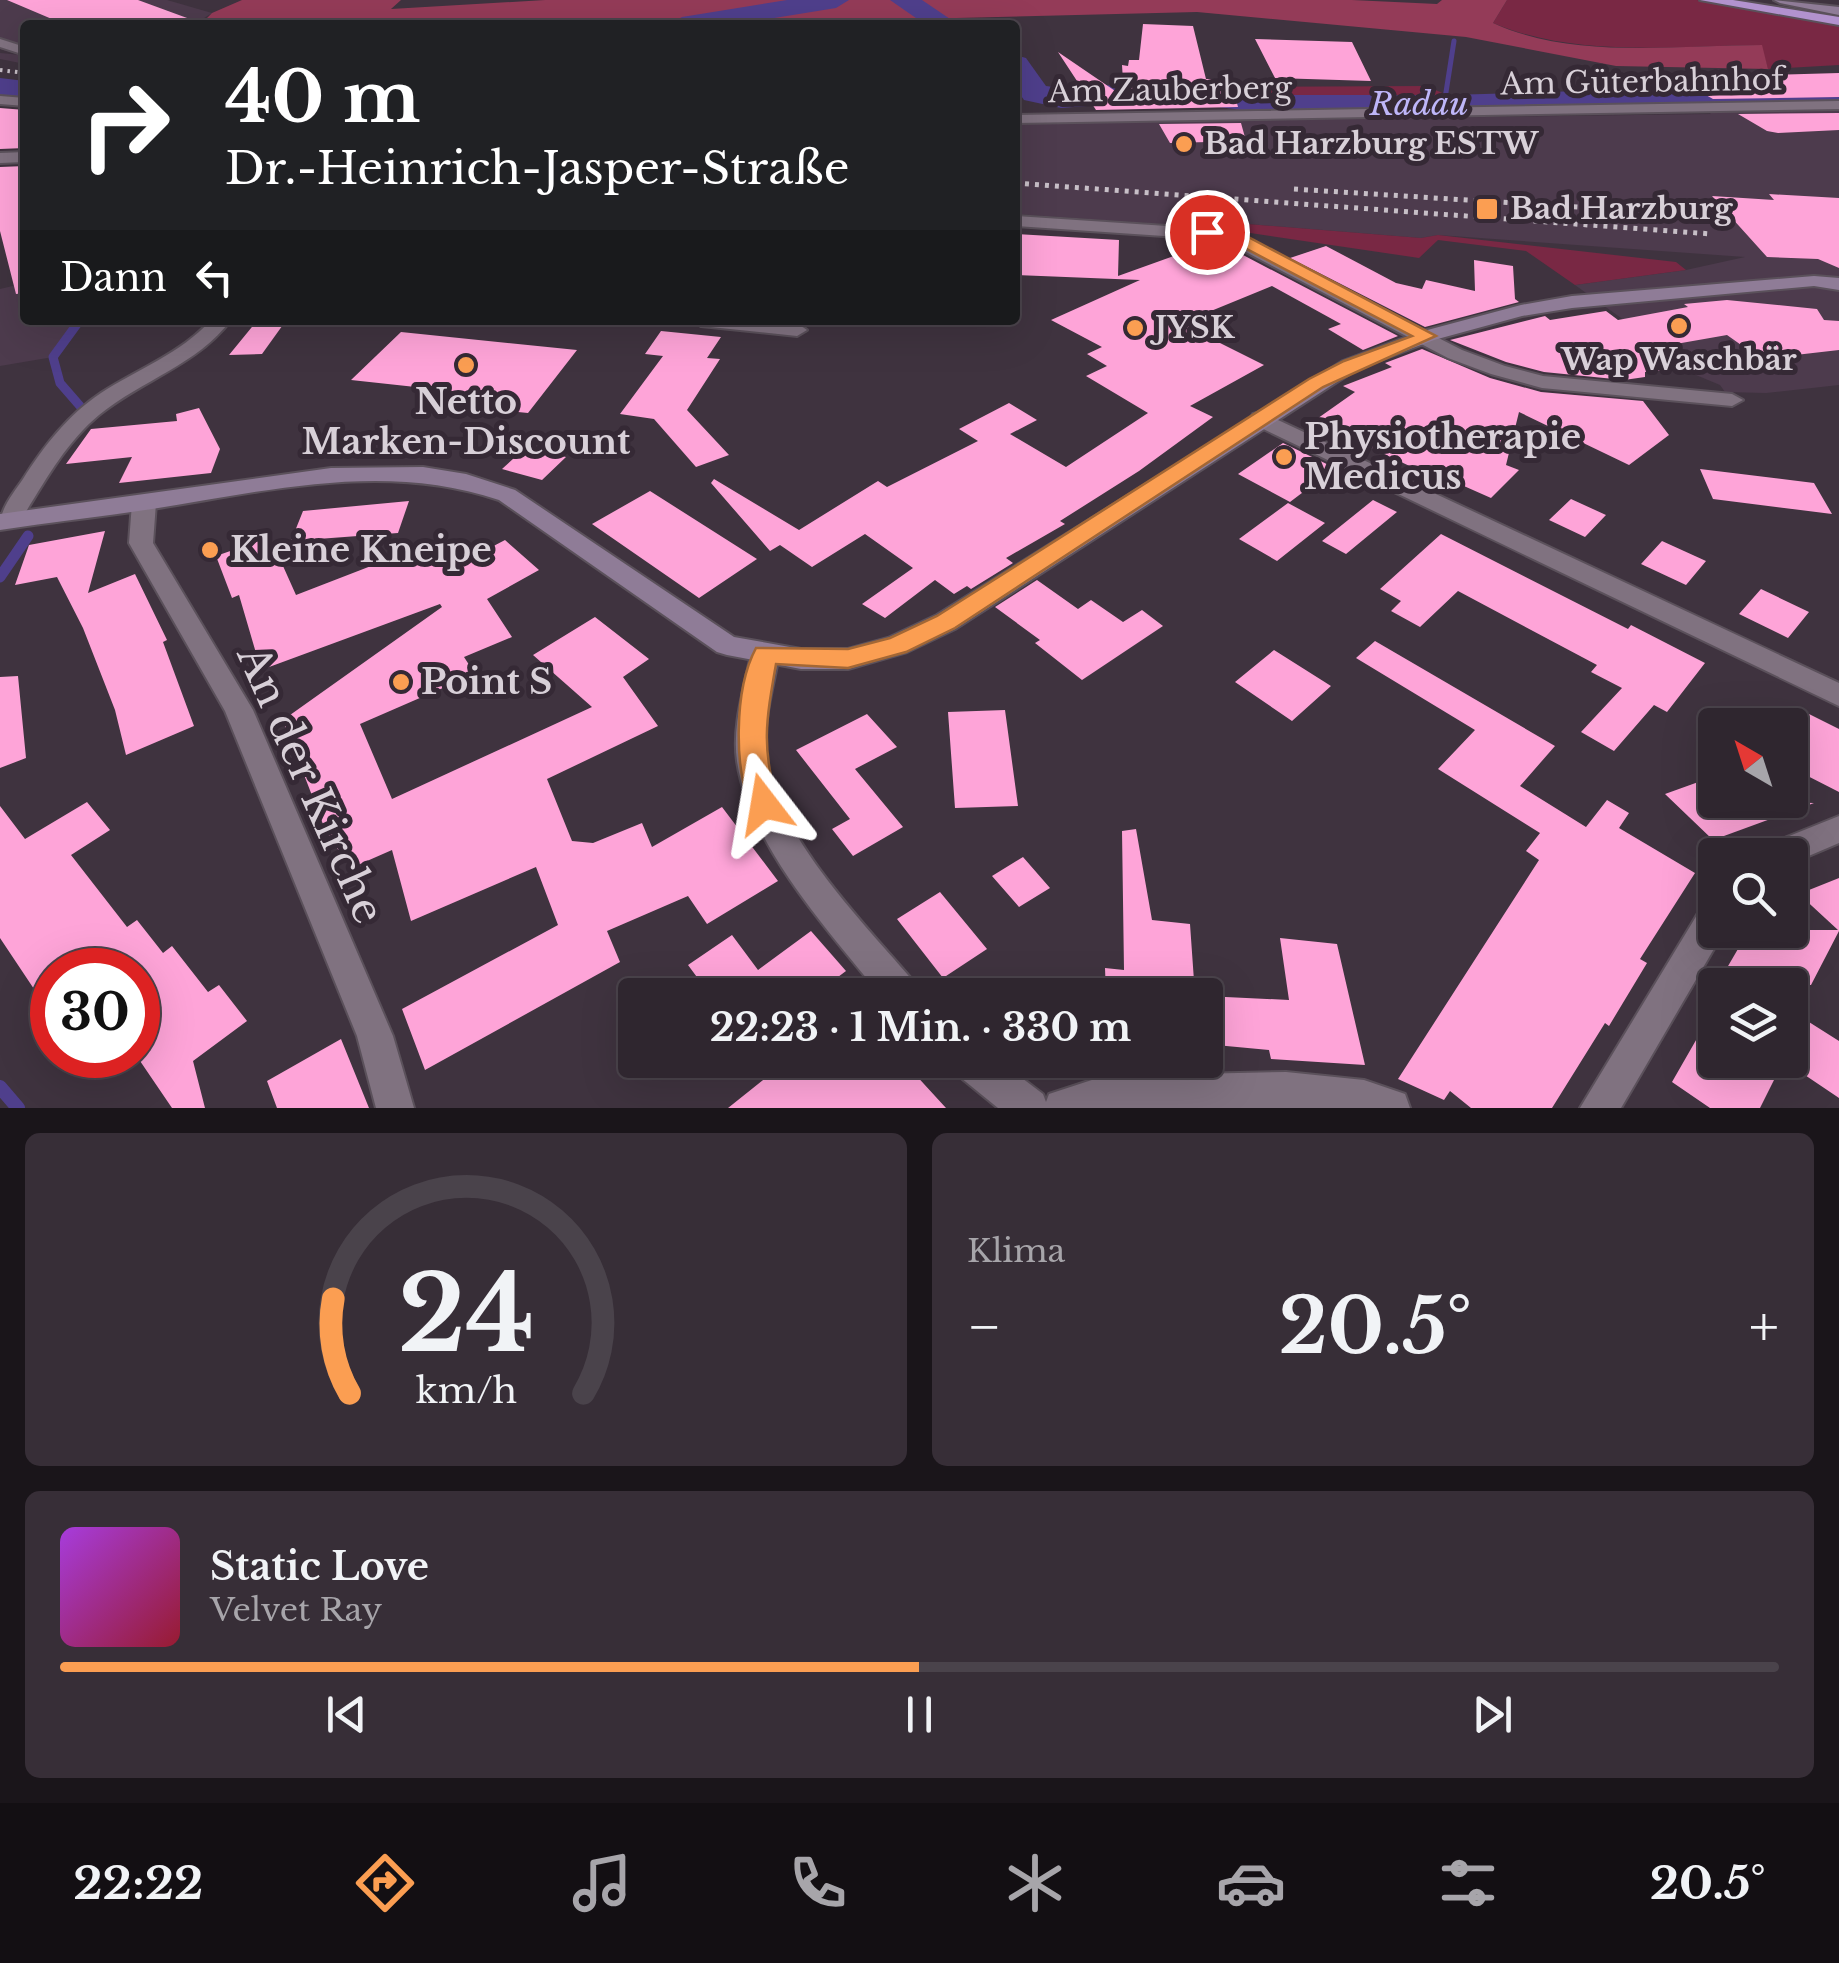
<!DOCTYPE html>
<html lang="de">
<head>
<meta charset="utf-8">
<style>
  body { margin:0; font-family:"Libre Baskerville",serif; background:#372e37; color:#f1f3f6; height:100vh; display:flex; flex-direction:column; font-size:38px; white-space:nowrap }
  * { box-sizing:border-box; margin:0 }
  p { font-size:32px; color:#a7a5aa }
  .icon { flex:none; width:55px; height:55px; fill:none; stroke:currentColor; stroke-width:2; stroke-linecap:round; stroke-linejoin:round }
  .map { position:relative; height:1108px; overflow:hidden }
  .sheet { display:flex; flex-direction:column; gap:25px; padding:25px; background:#1a151a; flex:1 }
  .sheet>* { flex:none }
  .guide { position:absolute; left:20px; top:20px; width:1000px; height:305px; border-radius:10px; box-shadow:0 10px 40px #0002,0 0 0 2px #4a434b; background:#202124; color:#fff; overflow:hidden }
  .needle { width:65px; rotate:321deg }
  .fabs { position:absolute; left:1698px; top:708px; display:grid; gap:20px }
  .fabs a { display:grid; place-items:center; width:110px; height:110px; border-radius:10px; background:#2f262f; box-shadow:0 10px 40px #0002,0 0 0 2px #4a434b; font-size:50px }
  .speed { position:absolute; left:30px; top:948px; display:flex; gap:20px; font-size:50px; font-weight:700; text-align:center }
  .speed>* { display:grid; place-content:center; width:130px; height:130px; border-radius:50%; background:#2f262f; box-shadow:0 10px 40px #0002,0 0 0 2px #4a434b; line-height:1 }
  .speed .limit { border:15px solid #d22; background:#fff; color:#111 }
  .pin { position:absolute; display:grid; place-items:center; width:85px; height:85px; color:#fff; margin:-42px; border:5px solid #fff; border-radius:50%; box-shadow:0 2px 10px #0007 }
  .me { position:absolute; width:110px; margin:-55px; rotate:346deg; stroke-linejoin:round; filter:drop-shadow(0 0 8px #0008) }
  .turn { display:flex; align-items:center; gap:35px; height:210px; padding:0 40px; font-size:45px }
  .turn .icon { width:130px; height:130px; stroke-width:2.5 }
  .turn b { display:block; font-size:70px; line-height:85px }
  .then { display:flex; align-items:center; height:95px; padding:0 40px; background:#0003; gap:20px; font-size:38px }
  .big { font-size:75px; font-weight:700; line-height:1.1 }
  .sheet .tile { flex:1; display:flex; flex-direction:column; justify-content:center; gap:15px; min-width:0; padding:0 35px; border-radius:15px; background:#372e37 }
  .sheet .dial { align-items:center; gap:0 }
  .dial svg { height:260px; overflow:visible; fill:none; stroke:#4a434b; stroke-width:7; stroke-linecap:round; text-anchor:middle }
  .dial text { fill:#f1f3f6; stroke:none }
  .song { display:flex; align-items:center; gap:30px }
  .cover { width:120px; height:120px; border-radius:15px; background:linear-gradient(135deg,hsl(280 70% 55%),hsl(350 70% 35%)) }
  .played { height:10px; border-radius:5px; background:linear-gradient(90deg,#fb9e52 50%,#4a434b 50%) }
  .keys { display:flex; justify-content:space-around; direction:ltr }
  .heat { display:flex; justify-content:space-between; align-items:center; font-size:55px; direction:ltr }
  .sheet .tiles { flex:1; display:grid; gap:25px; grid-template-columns:1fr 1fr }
  .tile:last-child { grid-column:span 2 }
  .trip { position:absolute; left:618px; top:978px; width:605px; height:100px; border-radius:10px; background:#2f262f; box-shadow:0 10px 40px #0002,0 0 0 2px #4a434b; font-weight:700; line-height:100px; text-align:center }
  .tabs { display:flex; height:160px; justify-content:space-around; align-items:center; background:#130f13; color:#a7a5aa }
  .tabs .icon { width:70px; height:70px }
  .tabs .selected { color:#fb9e52 }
  .tabs b { font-size:45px; color:#f1f3f6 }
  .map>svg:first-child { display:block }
</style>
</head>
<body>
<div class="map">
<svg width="1839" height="1108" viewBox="0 0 1839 1108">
  <rect width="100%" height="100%" fill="#3f333f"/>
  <path fill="#4d3b4d" d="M0,0h167l45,13 -19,12h-168v39l-25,-5v-6l21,2 -21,-6z
    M1839,98v287l-73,8 -41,-1 -5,-7 -36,-15 -51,-36 9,-1 -67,-48 111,-15 59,-13 -307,-22 -17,3 -185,-15v6l-221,-15v-91l696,-9 -13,-12z
    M25,283v37h55l-27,37 -53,9v-77z"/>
  <path fill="#792844" d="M1507,0h190l142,26v39l-71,4 -7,-24c-88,1 -185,13 -268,-22z
    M1427,86l48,22 -241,5 12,-26z
    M1235,223l186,15 17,-3 238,27 10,8 -111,15 -49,-34 -88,-11 -19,18 -182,-27z"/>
  <path fill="#943b58" d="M242,0h159l-10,9 154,-9h807l85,4 5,-4h65l-14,23c81,37 182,22 269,22l6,24 -152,-3 -150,-29 -269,-25 -531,13 -464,-2 10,-10z"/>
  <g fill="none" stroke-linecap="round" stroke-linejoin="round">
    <path stroke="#4f3f8c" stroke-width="5" d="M1444,105l10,-64"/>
    <path stroke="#4f3f8c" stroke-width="9" d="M80,320l-27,37 7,26 20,23"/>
    <path stroke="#4f3f8c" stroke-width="11" d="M0,577l28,-41"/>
    <path stroke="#4f3f8c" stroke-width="14" d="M0,1087l18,21"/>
    <path fill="#4f3f8c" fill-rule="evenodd" d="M787,0h62l-13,8 -104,17h-64l14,-8z
      M890,0h32l37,25h-33z
      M1015,55l11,3 20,28 15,2 105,-6 114,13h170l389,-12v18l-389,14h-170l-114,-15 -105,8 -37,-8 -9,-13z
      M0,78l25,3v18l-25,-3z"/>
  </g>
  <path fill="#fea4d8" d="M7,0h131l60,22v3h-132z
    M1143,24l50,2 13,53 25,1 7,27 -142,3 -38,-58 66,45 -2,-32 6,1 1,-6h10z
    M1255,39l97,3 19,39 -96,-3z
    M1839,73v24l-126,2 -37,-21z
    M0,108l25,2v38l-25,1z
    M1839,113v17l-61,3 -11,-2 -29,-17z
    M1241,123l5,18 -76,2 -11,-19z
    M25,166v127l-9,1 -16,-63v-64z
    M1769,194l70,4v70l-21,-9 -51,-2 -55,-61 62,4z
    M1015,234l104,6 -1,36 92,-33 12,1 176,92 -35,14 -35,-21 13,-5 -69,-38 -83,34 31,15 -8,4 52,26 -74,41 23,11 -74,54 -79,50 5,3 -59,34 7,5 -42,26 -4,-3 -13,8 -19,-14 -50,38 -23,-14 51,-36 -48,-34 -53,33 -32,-22 -10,6 -59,-68 3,-4 85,51 79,-49 9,6 91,-46 -19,-12 50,-26 28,17 -27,14 56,33 82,-54 -62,-37 21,-10 -20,-12 15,-7 -51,-27 89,-40 -125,-5z
    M1326,246l70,37 26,6 4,-9 49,11 -1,-31 39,6 2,33 4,3 -94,25 -135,-69z
    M1727,300l90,9 7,11 15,1v29l-78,9 -34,-24 -74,13 28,20 -36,4v5l-21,3 -80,-8 -38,-10 -56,-22 95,-24 5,4 56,-9 12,9 70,-13 -4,-3z
    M256,322h29l-23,32 -33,1z
    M661,331l60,6 -14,21 13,1 -33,51 42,45 -33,12 -42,-48 -34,-5 43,-58 -18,-2z
    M401,332l176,18 -49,63 -58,-6 10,-13 -129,-14z
    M1422,349l68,29 51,14 102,9 26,34 -40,30 -110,-53 -13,53 13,5 -28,28 -52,-23 -4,3 -70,-33 -9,7 -52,-24 51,-36 -12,-6 49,-19 -7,-4z
    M199,408l21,41 -9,24 -92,10 13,-26 -66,7 25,-35 86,-8 -1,-7z
    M1283,443l52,25 -45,34 -52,-28z
    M526,447l40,10 -24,23 -40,-11z
    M1700,469l114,14 18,31 -119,-15z
    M650,491l107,68 -58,39 -107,-74z
    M1571,499l35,16 -21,22 -36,-17z
    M1373,500l24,12 -51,42 -24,-13z
    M409,501l-11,32 -107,8 12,-30z
    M1288,503l37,20 -48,38 -38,-22z
    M105,531l-17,62 47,-19 32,66 -4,2 31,84 -68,29 -11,-45 -32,-82 -26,-51 -42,8 14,-40z
    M1441,534l187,95 3,-4 74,38 -38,49 -13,-7 -40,46 -33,-19 41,-44 -31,-16 6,-7 -139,-74 -38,36 -29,-16 10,-10 -21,-12z
    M270,537l26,58 150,-58 17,25 42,-22 34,30 -52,29 25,38 -48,20 11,17 -115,50 32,75 200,-92 -59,-52 62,-38 54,42 -26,18 35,49 -111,53 25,62 21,2 49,-20 10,24 70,-40 56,74 -71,43 -19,-28 -81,35 13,31 -195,108 -23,-61 156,-84 -22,-58 -125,54 -19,-71 -41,18 -25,-36 -43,-112 159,-113 -2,-3 -179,66 -22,-75 -7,3 -16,-42z
    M1662,541l44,20 -20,24 -45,-21z
    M1037,580l41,29 13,-9 32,22 19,-12 21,16 -81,54 -47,-37 5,-3 -45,-33z
    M1761,589l48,23 -21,26 -49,-24z
    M1375,641l180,105 -35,40 66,41 21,-27 22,13 -10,15 76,45 -55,86 7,4 -38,63 -4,-3 -53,85h-81l-21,-17 -6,9 -46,-21 141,-219 -13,-9 14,-18 -102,-64 37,-39 -119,-72z
    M1274,650l57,36 -39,35 -57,-39z
    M18,676l8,82 -26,10v-91z
    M1005,710l13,96 -63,2 -7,-96z
    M1807,713l32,16v63l-49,-25v-25z
    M867,714l30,33 -42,22 48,58 -50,29 -21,-27 18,-10 -54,-69z
    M1715,776v24l99,3 -101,37 -48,-46z
    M87,802l23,28 -39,25 56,72 10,-7 26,33 9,-7 36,46 11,-7 28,36 -54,40 12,47h-33l-34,-50v-88h-82l-4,-5v17l-14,13 -38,-57v-132l25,33z
    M1136,829l16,91 38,4 5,71h-89l-1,-27 19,2 -2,-139z
    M1023,857l27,31 -31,19 -27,-31z
    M1839,878v53l-28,54h-94l32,-55h42l7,4 3,-4h37l-39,-36z
    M940,892l47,57 -44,29 -46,-59z
    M811,931l35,40 -32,24h-91l-7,-14 -11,7 -17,-23 44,-30 26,35z
    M1280,938l57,6 28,121 -94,-6 -2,-9 -64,-6v-48l84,4z
    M1715,1007v53h69l-24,48h-50l-38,-26z
    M1790,1010l49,31v57l-49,-33z
    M341,1039l28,69h-92l-10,-27z
    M788,1060h114l44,48h-218z"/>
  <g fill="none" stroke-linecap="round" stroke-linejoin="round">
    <g stroke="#5b515b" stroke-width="4">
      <path id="street" d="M0,39l25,8v8l-25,-8z
        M0,96l25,2v8l-25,-2z
        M1839,101v8l-824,14v-8z
        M25,152v10l-25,1v-10z
        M1015,216l212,14 235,120 43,16 38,10 189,18 11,6 -11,6 -190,-18 -51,-14 -43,-16 -225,-118 -208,-14z
        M211,320h20c-34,45 -89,60 -132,95 -36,30 -57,72 -82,111l-17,1c0,-19 13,-33 23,-48 21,-33 45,-64 78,-86 37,-24 79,-39 110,-73z
        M691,320c28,0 96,-6 116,10l-10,6 -96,-10z
        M1261,412l578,271v23l-586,-282 -3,-5 3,-5z
        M144,496l12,7 -3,40 100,167 140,326 21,72h-38l-19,-72 -132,-325 -96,-168 3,-40z
        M765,645l10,3 4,7c-6,34 -18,71 -12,106 14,80 97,162 148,222l5,12h-40c-51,-64 -131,-150 -143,-234 -5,-35 7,-72 14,-106l4,-7z
        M1839,816v27l-49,21v-9h-28l5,-10z
        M1715,901v29h10l-104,178h-41l123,-203z
        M949,1060h49l45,34 3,8 3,-8 55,-18 182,-4 78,8 41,14 5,14h-412l-43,-35z"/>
    </g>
    <g stroke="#5b515b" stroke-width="4">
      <path id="secondary" d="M1774,0l65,7v8l-59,-12z
        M1814,276l25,2v12l-25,-4 -242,22 -50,8 -88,24 -77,29 -402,260 -48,23 -59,17h-47l-74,-14 -10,-3 -218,-152c-115,-39 -231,-9 -347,9 -51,8 -102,13 -152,21v-16l331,-46 92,-1 43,7 49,16 219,147 67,12h47l40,-11 49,-23 406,-254 77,-29 101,-27 51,-9z"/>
    </g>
    <g stroke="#5b515b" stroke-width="4">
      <path id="highway" d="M1700,0h33l106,17v8z"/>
    </g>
    <use href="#street" fill="#807280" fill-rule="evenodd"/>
    <use href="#secondary" fill="#8f7c97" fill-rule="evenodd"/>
    <use href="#highway" fill="#b292ce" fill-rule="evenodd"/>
    <path stroke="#c7bfc7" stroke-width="4" stroke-dasharray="2.5 5" stroke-linecap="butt" d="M0,70l25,3"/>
    <path stroke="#c7bfc7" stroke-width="5" stroke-dasharray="4 6" stroke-linecap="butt" d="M1015,183l697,51
      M1294,189l409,26"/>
  </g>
  <path fill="#fb9e52" stroke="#a36735" stroke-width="2.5" d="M1207,227l43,11 186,98 -113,51 -368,241 -49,24 -58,16 -72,-4c-10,57 -15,84 2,140l-4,8 -10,4 -11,-4c-20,-41 -19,-123 3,-164l92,1 42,-11 47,-22 372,-237 35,-18 68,-25 -173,-91 -37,-10 -3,-3z"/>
  <g fill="#fb9e52" stroke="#352935" stroke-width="4">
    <circle cx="1184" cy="144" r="10"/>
    <rect x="1475" y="197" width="24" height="24" rx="5"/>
    <circle cx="1679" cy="326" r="10"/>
    <circle cx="1135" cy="328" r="10"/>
    <circle cx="466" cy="365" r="10"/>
    <circle cx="1284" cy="457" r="10"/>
    <circle cx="210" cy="550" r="10"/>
    <circle cx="401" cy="682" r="10"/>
  </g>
  <g text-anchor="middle" stroke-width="10" stroke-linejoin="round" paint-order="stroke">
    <g font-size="30" fill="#d8d0d8" stroke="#352935">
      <text transform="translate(1642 82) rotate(-1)" y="10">Am Güterbahnhof</text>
      <text transform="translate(1170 90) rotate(-1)" y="10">Am Zauberberg</text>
    </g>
    <g font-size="30" font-weight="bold" fill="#d8d0d8" stroke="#352935" text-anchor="start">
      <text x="1204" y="154">Bad Harzburg ESTW</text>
      <text x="1510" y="219">Bad Harzburg</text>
      <text x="1155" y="338">JYSK</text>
      <text x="1679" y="370" text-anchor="middle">Wap Waschbär</text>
    </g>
    <g font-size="32" font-style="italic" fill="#beb6f8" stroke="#352935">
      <text x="1419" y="115">Radau</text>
    </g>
    <g font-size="35" font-weight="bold" fill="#d8d0d8" stroke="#352935" text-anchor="start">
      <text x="466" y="414" text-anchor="middle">Netto<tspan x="466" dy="40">Marken-Discount</tspan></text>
      <text x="1304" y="449">Physiotherapie<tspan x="1304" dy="40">Medicus</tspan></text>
      <text x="230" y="562">Kleine Kneipe</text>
      <text x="421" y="694">Point S</text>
    </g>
    <g font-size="42" fill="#d8d0d8" stroke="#352935">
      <text transform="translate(311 784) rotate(66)" y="15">An der Kirche</text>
    </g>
  </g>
</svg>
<div class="fabs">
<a><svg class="needle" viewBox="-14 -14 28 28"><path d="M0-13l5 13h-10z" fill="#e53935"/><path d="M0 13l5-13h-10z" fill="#a7a5aa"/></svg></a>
<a><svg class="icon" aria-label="search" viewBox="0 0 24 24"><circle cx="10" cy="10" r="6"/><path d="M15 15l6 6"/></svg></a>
<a><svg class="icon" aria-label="layers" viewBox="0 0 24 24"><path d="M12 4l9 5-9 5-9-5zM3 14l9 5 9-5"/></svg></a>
</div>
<div class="speed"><div class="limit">30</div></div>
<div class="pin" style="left:1207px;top:232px;background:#d93025"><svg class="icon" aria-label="arrive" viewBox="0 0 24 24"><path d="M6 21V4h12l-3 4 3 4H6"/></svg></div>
<svg class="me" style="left:764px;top:804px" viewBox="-20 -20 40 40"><path d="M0-17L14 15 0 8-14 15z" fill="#fb9e52" stroke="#fff" stroke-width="4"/></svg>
<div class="trip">22:23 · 1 Min. · 330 m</div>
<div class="guide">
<div class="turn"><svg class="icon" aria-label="right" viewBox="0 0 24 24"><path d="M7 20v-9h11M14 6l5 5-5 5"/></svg><div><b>40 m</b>Dr.-Heinrich-Jasper-Straße</div></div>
<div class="then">Dann<svg class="icon" aria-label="left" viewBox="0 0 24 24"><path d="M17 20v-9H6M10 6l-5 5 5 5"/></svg></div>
</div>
</div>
<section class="sheet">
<div class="tiles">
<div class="tile dial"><svg viewBox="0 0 100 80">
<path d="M14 69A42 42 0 1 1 86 69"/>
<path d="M14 69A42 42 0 0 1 9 40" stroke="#fb9e52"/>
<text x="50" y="56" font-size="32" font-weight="700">24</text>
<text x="50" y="72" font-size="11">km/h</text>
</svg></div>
<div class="tile"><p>Klima</p>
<div class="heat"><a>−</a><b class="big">20.5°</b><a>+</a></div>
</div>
<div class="tile">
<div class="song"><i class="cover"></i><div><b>Static Love</b><p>Velvet Ray</p></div></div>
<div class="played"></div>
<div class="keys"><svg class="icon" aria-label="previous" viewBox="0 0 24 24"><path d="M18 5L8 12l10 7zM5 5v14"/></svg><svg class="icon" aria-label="pause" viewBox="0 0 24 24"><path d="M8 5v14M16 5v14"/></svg><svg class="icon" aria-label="next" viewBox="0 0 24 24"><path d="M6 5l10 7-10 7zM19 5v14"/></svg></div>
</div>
</div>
</section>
<nav class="tabs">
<b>22:22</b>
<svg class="icon selected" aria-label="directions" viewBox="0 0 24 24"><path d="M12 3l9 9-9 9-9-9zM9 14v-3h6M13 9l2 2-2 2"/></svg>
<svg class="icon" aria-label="music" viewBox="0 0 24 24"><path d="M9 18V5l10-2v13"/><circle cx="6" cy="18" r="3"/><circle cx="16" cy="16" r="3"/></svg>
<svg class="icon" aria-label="phone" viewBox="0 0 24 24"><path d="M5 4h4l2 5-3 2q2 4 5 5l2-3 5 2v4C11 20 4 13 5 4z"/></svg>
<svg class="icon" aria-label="climate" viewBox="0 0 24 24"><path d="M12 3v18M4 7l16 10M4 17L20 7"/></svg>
<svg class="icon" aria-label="car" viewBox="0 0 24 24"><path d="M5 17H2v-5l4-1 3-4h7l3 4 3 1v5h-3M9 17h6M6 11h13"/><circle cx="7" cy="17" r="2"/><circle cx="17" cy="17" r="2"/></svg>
<svg class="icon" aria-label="filters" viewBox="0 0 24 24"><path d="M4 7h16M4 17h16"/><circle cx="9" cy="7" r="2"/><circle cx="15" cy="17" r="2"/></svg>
<b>20.5°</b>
</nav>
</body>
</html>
